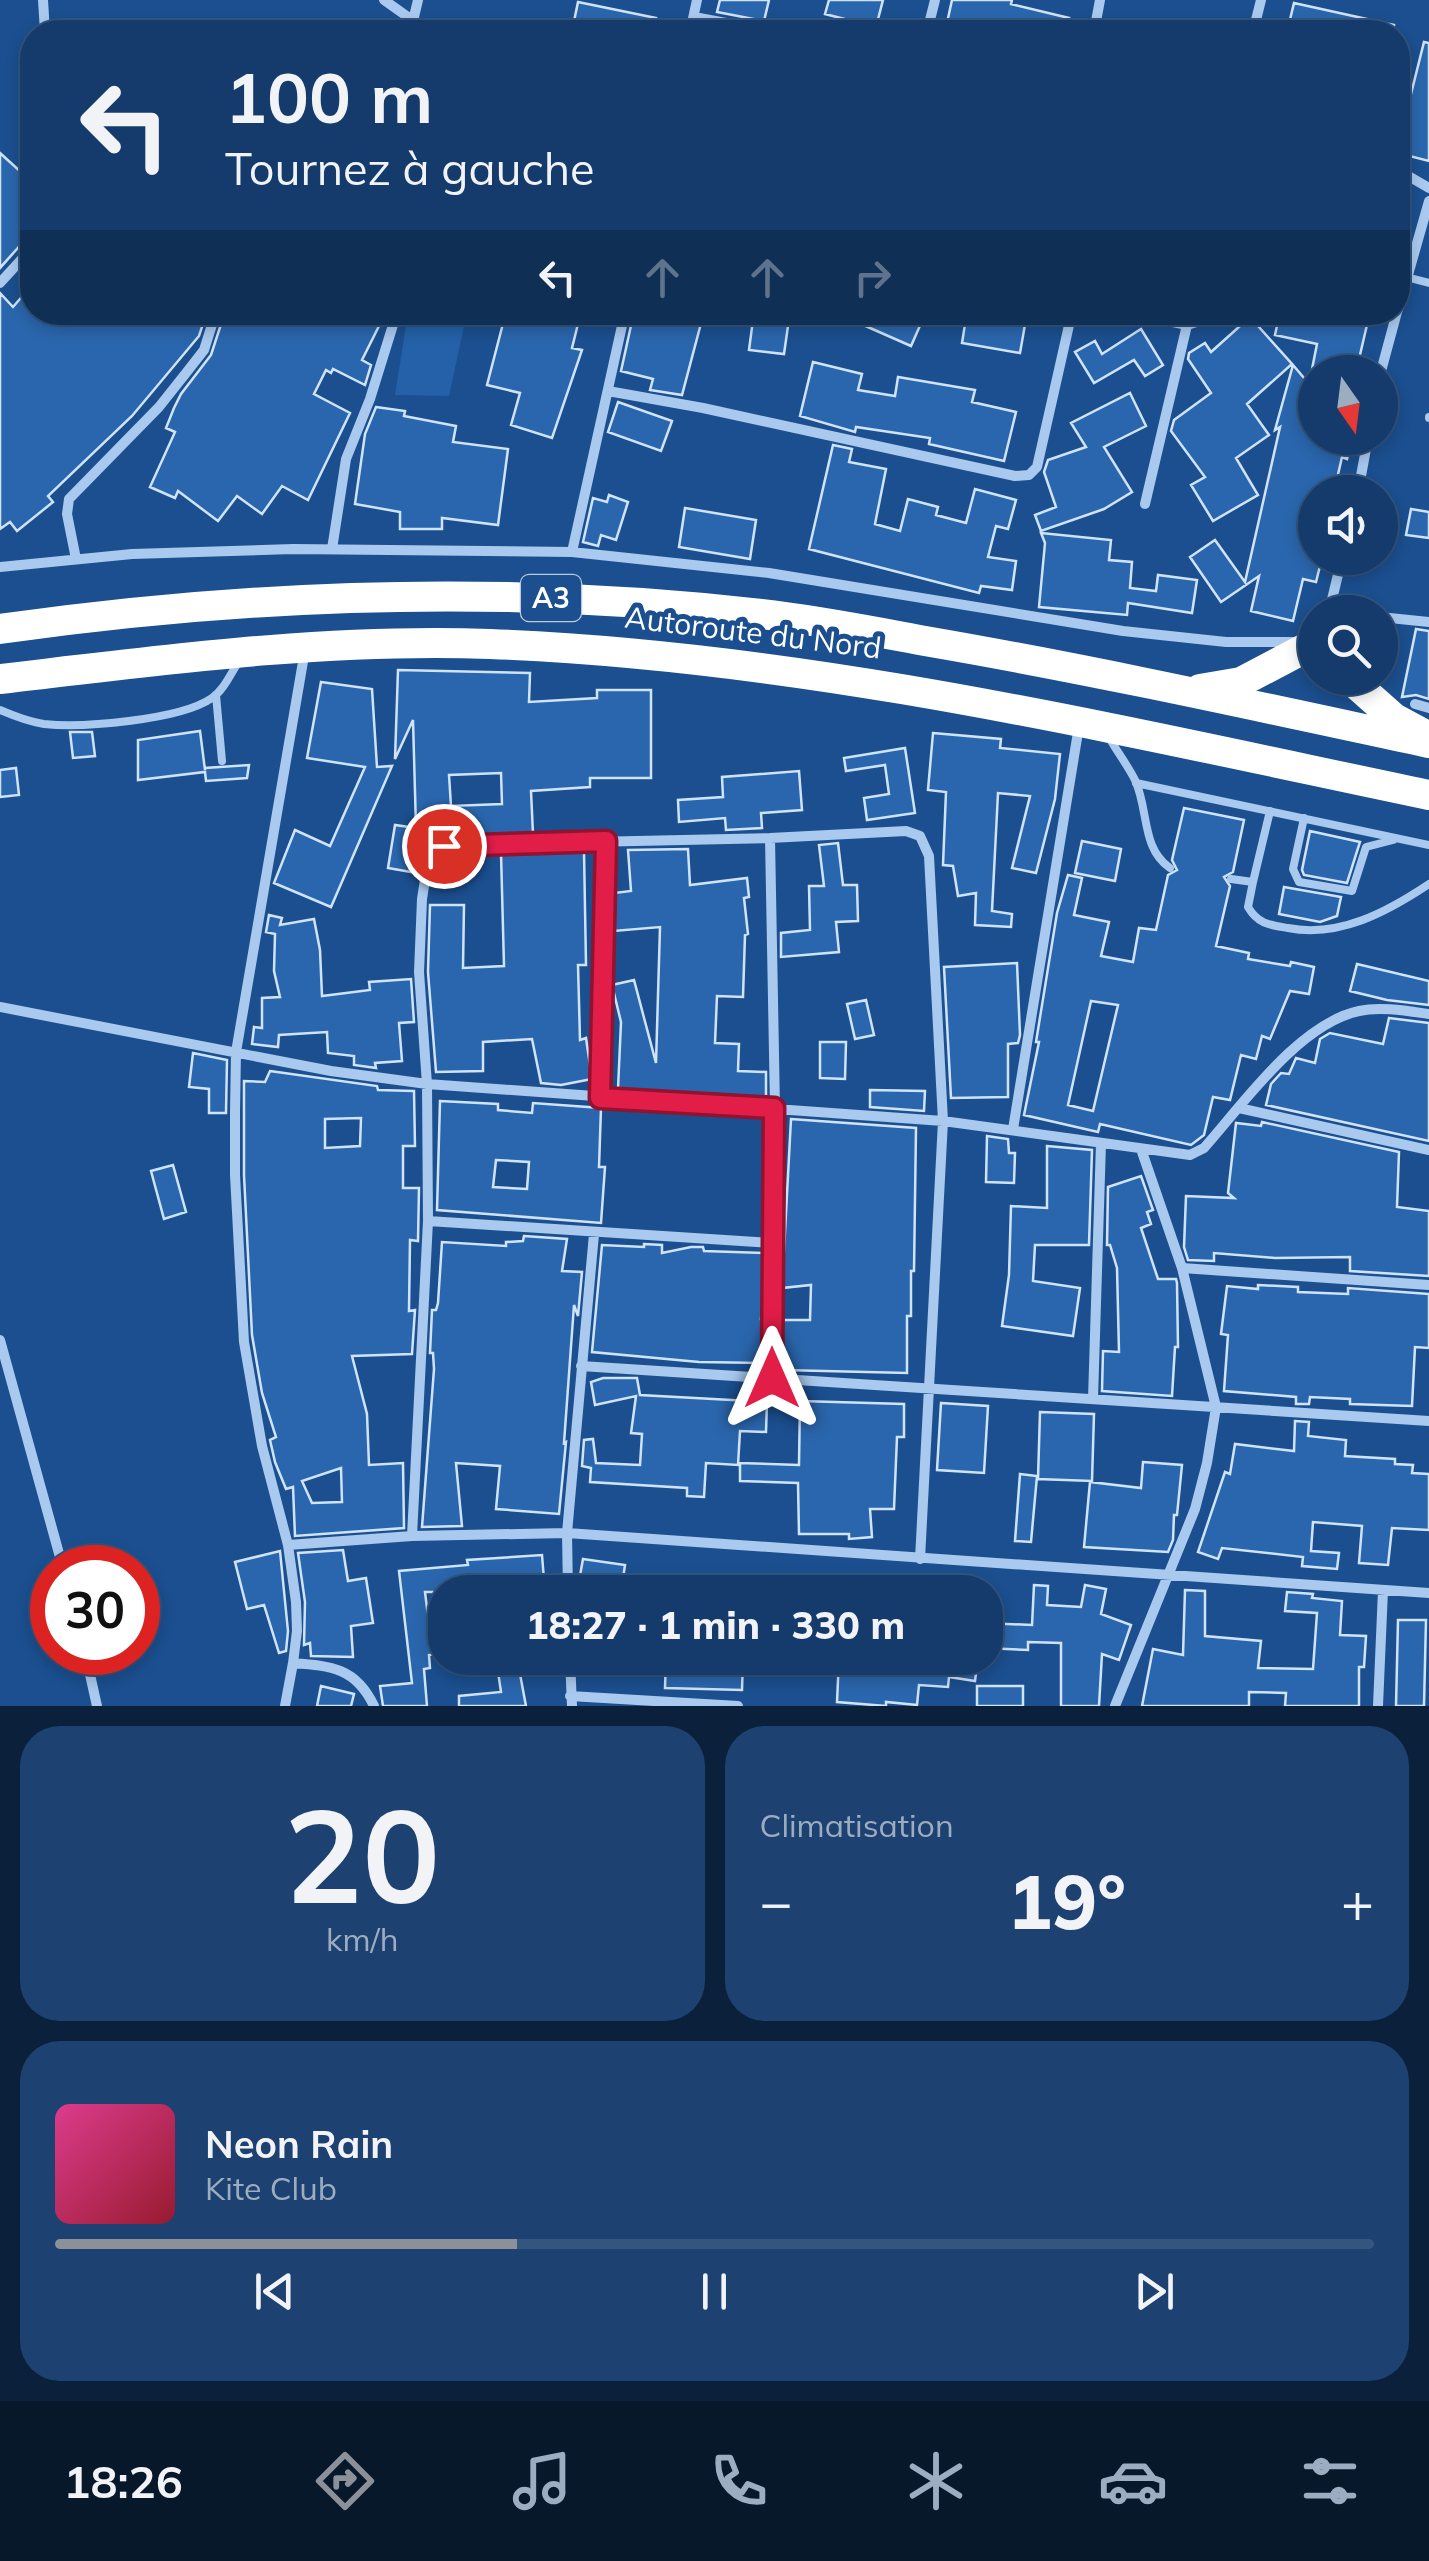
<!DOCTYPE html>
<html lang="fr">
<head>
<meta charset="utf-8">
<style>
  body { margin:0; font-family:Mulish,sans-serif; background:#1d4271; color:#f1f3f6; height:100vh; display:flex; flex-direction:column; font-size:38px; white-space:nowrap }
  * { box-sizing:border-box; margin:0 }
  p { font-size:32px; color:#9dadc1 }
  .icon { flex:none; width:55px; height:55px; fill:none; stroke:currentColor; stroke-width:2; stroke-linecap:round; stroke-linejoin:round }
  .map { position:relative; height:1706px; overflow:hidden }
  .panel { display:flex; flex-direction:column; gap:20px; padding:20px; background:#0b203b; flex:1 }
  .panel>* { flex:none }
  .banner { position:absolute; left:20px; top:20px; width:1390px; height:305px; border-radius:40px; box-shadow:0 5px 15px #0003,0 0 0 2px #33557e; background:#143b6b; color:#f1f3f6; overflow:hidden }
  .needle { width:65px; rotate:166deg }
  .controls { position:absolute; left:1298px; top:355px; display:grid; gap:20px }
  .controls a { display:grid; place-items:center; width:100px; height:100px; border-radius:50%; background:#143b6b; box-shadow:0 5px 15px #0003,0 0 0 2px #33557e; font-size:50px }
  .speed { position:absolute; left:30px; top:1545px; display:flex; gap:20px; font-size:50px; font-weight:700; text-align:center }
  .speed>* { display:grid; place-content:center; width:130px; height:130px; border-radius:50%; background:#143b6b; box-shadow:0 5px 15px #0003,0 0 0 2px #33557e; line-height:1 }
  .speed .limit { border:15px solid #d22; background:#fff; color:#111 }
  .pin { position:absolute; display:grid; place-items:center; width:85px; height:85px; color:#fff; margin:-42px; border:5px solid #fff; border-radius:50%; box-shadow:0 2px 10px #0007 }
  .me { position:absolute; width:110px; margin:-55px; rotate:0deg; stroke-linejoin:round; filter:drop-shadow(0 0 8px #0008) }
  .turn { display:flex; align-items:center; gap:35px; height:210px; padding:0 40px; font-size:45px }
  .turn .icon { width:130px; height:130px; stroke-width:2.5 }
  .turn b { display:block; font-size:70px; line-height:85px }
  .lanes { display:flex; align-items:center; height:95px; padding:0 40px; background:#0003; justify-content:center; gap:50px; direction:ltr }
  .lanes .off { opacity:.35 }
  .big { font-size:75px; font-weight:800; line-height:1.1 }
  .panel .widget { flex:1; display:flex; flex-direction:column; justify-content:center; gap:15px; min-width:0; padding:0 35px; border-radius:40px; background:#1d4271 }
  .panel .dial { align-items:center; gap:0 }
  .dial b { font-size:130px; line-height:1 }
  .song { display:flex; align-items:center; gap:30px }
  .cover { width:120px; height:120px; border-radius:15px; background:linear-gradient(135deg,hsl(330 70% 55%),hsl(350 70% 35%)) }
  .played { height:10px; border-radius:5px; background:linear-gradient(90deg,#8c9099 35%,#33557e 35%) }
  .keys { display:flex; justify-content:space-around; direction:ltr }
  .heat { display:flex; justify-content:space-between; align-items:center; font-size:55px; direction:ltr }
  .panel .tiles { flex:1; display:grid; gap:20px; grid-template-columns:1fr 1fr }
  .widget:last-child { grid-column:span 2 }
  .trip { position:absolute; left:428px; top:1575px; width:575px; height:100px; border-radius:40px; background:#143b6b; box-shadow:0 5px 15px #0003,0 0 0 2px #33557e; font-weight:800; line-height:100px; text-align:center }
  .tabs { display:flex; height:160px; justify-content:space-around; align-items:center; background:#08182b; color:#9dadc1 }
  .tabs .icon { width:70px; height:70px }
  .tabs .on { color:#8c9099 }
  .tabs b { font-size:45px; color:#f1f3f6 }
  .map>svg:first-child { display:block }
</style>
</head>
<body>
<div class="map">
<svg width="1429" height="1706" viewBox="0 0 1429 1706">
  <rect width="100%" height="100%" fill="#1b4f8f"/>
  <path fill="#2461a8" d="M408,313h59l-18,83 -54,-1z"/>
  <path fill="#2a66ad" stroke="#cfe3fa" stroke-width="2.5" fill-rule="evenodd" d="M720,0h49l-5,21 -47,-9z
    M829,0h54l-7,27 -51,-13z
    M952,0h60l-1,4 58,14 -4,14h-120z
    M578,2l78,16 -3,14h-46l-34,-6z
    M1294,3l100,22 -1,7h-106z
    M1424,42l5,1v118l-31,-8v-29l5,2z
    M0,153l32,29v31l-9,12 9,7 -32,36z
    M32,285v27h175l-8,24 -67,80 -84,80 5,6 -36,29 -7,-9 -10,7v-236l13,14z
    M225,312h161l-24,48 9,5 -6,20 -32,-16 -2,4 -5,-3 -12,24 36,19 -42,87 -26,-14 -20,28 -25,-18 -19,25 -40,-30 -3,7 -25,-11 25,-55 -9,-4 8,-20 7,-14 30,-39z
    M506,312h75l-9,36 10,2 -30,88 -41,-13 9,-32 -33,-8z
    M634,312h70l-22,83 -32,-5 3,-11 -32,-8z
    M754,312h36l-6,42 -35,-4z
    M866,312h60l-15,34 -50,-22z
    M967,312h26l33,7 -6,34 -58,-10z
    M1280,312h90l-14,60 -44,-3 5,-25 -42,-9z
    M1250,317l42,47 -45,40 22,31 -33,23 22,37 -45,26 -22,-36 14,-8 -34,-46 3,-11 37,-27 -23,-34 1,-6 16,-10 6,9z
    M1141,329l22,36 -18,11 -11,-16 -40,23 -19,-31 20,-11 7,13z
    M813,362l49,12 -4,16 37,6 3,-19 77,13 -3,12 44,10 -12,49 -75,-17 1,-6 -74,-11 -1,5 -55,-16z
    M1293,365l22,26v47h37l-5,21 -5,-2 -8,35h-19v66h7l-6,24 -13,-3 -10,42 -42,-10 8,-35 -38,26 -31,-45 25,-17 30,42 35,-155 -5,3z
    M1130,393l16,33 -42,21 28,45 -28,17 -63,22 -6,-16 21,-8 -12,-35 4,-12 38,-13 -15,-24z
    M618,402l54,19 -11,30 -53,-19z
    M376,407l29,4 -1,5 52,10 -3,16 55,7 -10,76 -56,-7v11h-42v-17l-45,-8 10,-70z
    M833,445l19,4 -3,13 37,7 -11,55 25,7 8,-32 30,8 -2,8 30,8 9,-34 41,11 -8,29 -12,-3 -8,31 28,4 -4,29 -31,-4 -2,7 -170,-44z
    M609,495l19,7 -12,38 -15,-5 -3,11 -15,-4 10,-44 14,4z
    M685,508l71,12 -6,39 -71,-12z
    M1411,509l18,3v26l-23,-3z
    M1041,533l70,7 -2,20 23,2 -2,26 26,3 2,-16 39,5 -5,33 -64,-10 -1,12 -88,-8 6,-64z
    M1416,629l13,2v68l-13,-4 -14,2z
    M398,670l132,3 -1,29 68,-4v-8h54v88h-61v9l-59,4 2,43 -116,5 -6,33 -23,-4 7,-43 21,3 -3,-108 -18,39zM501,773l1,31 -51,2 -2,-31z
    M321,682l51,7 5,78 15,-1 -61,141 -57,-24 21,-53 35,16 35,-79 -58,-9z
    M200,731l5,39v-2l44,-3 -2,13 -41,3 -1,-9 -67,8v-40z
    M70,732h22l3,24 -22,2z
    M933,733l68,6 -1,9 60,6 -5,45 -19,74 -24,-5 18,-72 -32,-3 -6,118 20,3 -1,13 -36,-2 1,-32 -18,3 -5,-30 -10,-1 3,-73 -18,-2z
    M905,748l10,65 -48,7 -3,-22 25,-4 -4,-29 -39,6 -2,-13z
    M16,768l3,27 -19,2v-27z
    M799,771l3,39 -41,3 1,15 -36,2 -1,-12 -46,4 -1,-22 45,-3 -1,-20z
    M1184,808l60,12 -11,52 -9,5 6,9 -14,60 33,7 -1,6 42,7 1,-4 23,5 -5,27 -19,-3 -20,48 -8,-3 -6,23 -15,-4 -11,45 -17,-3 -9,38 -13,10 -91,-21 -2,8 -74,-17 15,-73h-3l21,-129 11,-38 14,3 -8,37 35,7 -8,34 32,6 6,-34 17,2 12,-55 9,-5 -5,-10zM1091,1001l27,4 -25,106 -25,-6z
    M1310,831l50,11 -13,41 -43,-8 -2,-5z
    M1082,841l39,8 -6,32 -40,-8z
    M838,843l5,42h14l1,36 -22,1 3,30 -58,5v-24l29,-3 -1,-44h15l-5,-41z
    M688,849l2,36 57,-7 2,19 -5,1 4,36 -3,1 -2,62 -26,-1 -2,47 24,1 -1,27 28,1v28l-148,-11 3,-67 -9,-37 22,-5 22,83 4,-136 -46,4v-38l17,-2 -3,-41z
    M584,851l2,114h-8l1,37 1,38 6,-2 6,41 -31,6 -20,-2 -9,-44 -49,3v29l-47,1 -8,-100 2,-67h34l-1,63 41,-2 -3,-113z
    M1284,887l57,10 -4,19 -17,6 -41,-8z
    M269,915l13,3 -2,7 34,-6 6,31 2,46 48,-6 -1,-8 42,-3 3,43 -15,1 3,38 -27,2 1,5 -22,-3v-9l-26,-3 -1,-21 -48,3 -1,12 -26,-3 2,-17 8,1v-30l18,-1 -6,-26 1,-37 -9,-2z
    M1017,963l3,72 -2,8 -10,1v53l-57,1 -7,-131z
    M1357,964l72,17v24l-42,-5 -37,-9z
    M866,1000l8,35 -19,4 -8,-35z
    M1389,1018l40,5v118l-163,-36 5,-21 10,-11 8,1 7,-16 19,5 5,-24 10,-6 53,11z
    M820,1042h26l-1,37 -25,-1z
    M193,1053l34,7 -1,53h-17v-24l-20,-2z
    M270,1071l107,15 1,4 36,1 1,55h-12v42h16l-1,53 -8,-1 -1,71 6,-1 -3,44 -60,2 15,58 2,51 34,-2 1,65 -109,8 -2,-49 -7,2 -11,-27 -5,-22 6,-3 -14,-44 -10,-58 -8,-160v-94l21,1zM361,1118l-1,28 -35,2v-29zM341,1468l1,34 -30,1 -10,-22z
    M870,1090l55,1 -1,20 -54,-4z
    M440,1101l58,3v6l34,3 1,-10 68,5 -2,59h6l-4,56 -164,-13zM496,1160l33,2 -2,27 -34,-2z
    M791,1119l125,9 -2,143h-3v45h-4v57l-124,-3 -2,-50h29l1,-35 -29,3z
    M1262,1122l137,30 -2,55 32,4v65l-79,-5v-14l-75,1 -61,-5v8l-26,-1 -4,-13 2,-51 48,2 -6,-5 8,-70 25,3z
    M987,1136l21,3 1,14h6l-1,30 -28,-1z
    M1047,1146l45,4 -3,95h-54l-2,36 47,7 -7,48 -71,-10 7,-51 2,-69 36,2z
    M173,1165l13,47 -22,7 -13,-48z
    M1141,1176l12,34 -6,2 4,12 -10,4 17,51h18l1,4 1,64h-3l-3,49 -70,-5 1,-40 16,1 -2,-84 -7,-23h-3l1,-58z
    M524,1236l43,3 -5,32 20,1 -4,44 -4,-11 -10,138 2,-1 -7,72 -63,-5 4,-43 -44,-3 6,63 -40,1 12,-158 -1,-16h-3l2,-43h4l2,-7 4,-61 64,4v-4l17,-1z
    M644,1244l18,1v8l29,-6h12l1,4 61,2 -4,66h3l-1,44 -64,-1 -107,-10 10,-107 42,2z
    M1258,1285l40,2v5l50,2v-6l81,6v54l-14,-1 -3,59 -62,-2v-5l-40,-2 -1,7h-13v-7l-72,-6 4,-56 -7,-1 6,-48 31,3z
    M603,1378h34l3,17 127,7 -1,30 -26,-1 -2,34 -32,-2 -2,34 -17,-1v-8l-97,-6 1,-14 -9,-2 2,-26 9,-1 3,24 44,2 2,-31 -11,-1 5,-37 -41,9 -4,-23z
    M800,1401l104,3v33h-7l-3,72h-24l2,28 -23,2v-5h-50l-1,-51 -58,-2v-18l59,2z
    M941,1403l47,3 -4,67 -47,-3z
    M1040,1412l54,2 -2,67 -54,-2z
    M1295,1421l14,1 -1,14 38,4 -1,16 50,3v5l18,1 -1,8 17,1v56l-37,-2 -4,37 -29,-2 3,-37 -49,-4 -2,29 28,2 -2,16 -35,-3 1,-9 -81,-9 -4,11 -20,-7 27,-80 5,2 5,-30 59,7z
    M1143,1462l39,3 -5,50h-3l-1,25 -5,12 -84,-5 6,-65 51,6z
    M1020,1474l17,2 -6,66 -16,-1z
    M343,1550l5,31 18,-3 7,45 -22,3 2,31 -42,-1 -1,-13 -6,2 1,-43 -7,-49z
    M280,1551l8,80 -2,20 -7,2 -15,-48 -17,4 -12,-47z
    M542,1555l3,37h-120l4,33 16,-2v30l-16,2 1,13 -6,1 3,37h-44l-3,-20 32,-3 -13,-112 69,-6 -1,-5z
    M583,1559l42,6 -4,27h-44z
    M1034,1585l14,1 -1,19 34,2 4,-22 21,4 -5,25 30,11 -12,35 -17,-6 -3,52h-38v-63l-33,-1v8l-43,-2v-25l47,2z
    M1185,1590l20,1v45l56,5 -3,27 55,1 4,-56 -32,-2 2,-19 26,2 -1,4 30,3 -2,34 26,1 -2,31h-5v39h-74l1,-13 -37,-1v14h-107l11,-57 30,6z
    M1398,1620h28l-2,86h-28z
    M496,1658h21l9,48h-67v-10l42,-4z
    M666,1658l77,2 -1,30 -77,-2z
    M839,1658h139l-3,23 -26,-4 -1,10 -29,-2 -2,20 -31,-3v4l-49,-4z
    M321,1686l33,8 -3,12h-34z
    M977,1686h46v20h-46z"/>
  <g fill="none" stroke-linecap="round" stroke-linejoin="round">
    <path stroke="#a9c9ee" stroke-width="8" d="M1406,277l23,6
      M1429,418v-1
      M216,695l6,66
      M0,710c14,6 29,12 44,14 39,4 136,-4 168,-26 12,-8 19,-25 27,-37
      M1110,739c8,14 18,27 25,41 14,30 6,68 35,88
      M1136,783l293,62
      M1304,818l-11,51 6,13 53,9 14,-44 27,-7
      M1231,879l22,3 -5,25c10,17 21,18 40,21 51,10 99,-16 141,-44
      M1253,882l17,-71"/>
    <path stroke="#a9c9ee" stroke-width="10" d="M43,0l2,32
      M384,0l45,32
      M694,17l81,15
      M413,21l5,-21
      M690,32l7,-32
      M927,32l8,-32
      M1094,32l6,-32
      M1253,32l8,-32
      M1398,170l31,18
      M0,283l32,-35
      M1398,310l31,-109
      M1126,312l61,13 42,-13
      M1380,375l17,-63
      M608,391l95,17 312,68 14,-1 8,-8 35,-155
      M1358,492l10,-54
      M1145,504l42,-179
      M332,549l14,-90 24,-60 27,-87
      M572,552l53,-240
      M76,559l-9,-45 2,-15 90,-92 27,-34 18,-23 12,-38
      M0,567l132,-13 161,-5 279,3 197,21 354,58 103,11h70
      M1329,612l13,-54
      M1380,617l49,5
      M305,650l-69,402 -1,60v63l9,167 18,104 26,99 8,57 1,29 -4,32c39,3 63,5 81,43
      M1415,704l14,4
      M770,838l5,270 -3,270
      M0,1007l331,64 96,13 516,37 247,34 14,-7c40,-45 95,-124 155,-137 21,-5 49,0 70,3
      M600,1098l6,-257
      M1239,1108l190,42
      M1013,1129l66,-403
      M428,1221l345,22
      M1182,1268l247,17
      M0,1340l63,228
      M581,1366l848,55
      M1093,1399l8,-256
      M412,1536l16,-315 -1,-137 -8,-112 3,-73 7,-45 25,-9 316,-7 136,-7 14,5 9,20 14,265 -23,438
      M288,1545l124,-9 155,-3 862,60
      M568,1592l-1,-59 27,-299
      M85,1652l12,54
      M570,1658l2,48
      M570,1696l168,10
      M285,1706l8,-43
      M1115,1706l80,-197 12,-46 9,-56 -34,-139 -41,-119
      M1378,1706l5,-116"/>
    <path stroke="#fff" stroke-width="30" d="M0,629c253,-36 507,-44 761,-15 55,6 110,17 164,27 169,29 336,66 504,102
      M1349,678l45,40 28,15
      M0,679c163,-19 325,-41 490,-35 318,12 628,86 939,151
      M1200,689l41,-7 74,-39"/>
  </g>
  <g fill="none" stroke-linecap="round" stroke-linejoin="round">
    <g stroke="#92132f" stroke-width="25">
      <path id="route" d="M444,846l162,-5 -6,257 174,10 -2,270"/>
    </g>
    <use href="#route" stroke="#e11d48" stroke-width="18"/>
  </g>
  <g text-anchor="middle" stroke-width="10" stroke-linejoin="round" paint-order="stroke">
    <rect fill="#1b4f8f" stroke="#bbcadd" stroke-width="2.5" x="521" y="575" width="60" height="46" rx="8"/>
    <g font-size="28" font-weight="bold" fill="#fff">
      <text x="551" y="608">A3</text>
    </g>
    <g font-size="30" fill="#fff" stroke="#1b4f8f">
      <text transform="translate(753 633) rotate(7)" y="10">Autoroute du Nord</text>
    </g>
  </g>
</svg>
<div class="controls">
<a><svg class="needle" viewBox="-14 -14 28 28"><path d="M0-13l5 13h-10z" fill="#e53935"/><path d="M0 13l5-13h-10z" fill="#9dadc1"/></svg></a>
<a><svg class="icon" aria-label="sound" viewBox="0 0 24 24"><path d="M4 9h4l5-4v14l-5-4H4zM17 9q2 3 0 6"/></svg></a>
<a><svg class="icon" aria-label="search" viewBox="0 0 24 24"><circle cx="10" cy="10" r="6"/><path d="M15 15l6 6"/></svg></a>
</div>
<div class="speed"><div class="limit">30</div></div>
<div class="pin" style="left:444px;top:846px;background:#d93025"><svg class="icon" aria-label="arrive" viewBox="0 0 24 24"><path d="M6 21V4h12l-3 4 3 4H6"/></svg></div>
<svg class="me" style="left:772px;top:1378px" viewBox="-20 -20 40 40"><path d="M0-17L14 15 0 8-14 15z" fill="#e11d48" stroke="#fff" stroke-width="4"/></svg>
<div class="trip">18:27 · 1 min · 330 m</div>
<div class="banner">
<div class="turn"><svg class="icon" aria-label="left" viewBox="0 0 24 24"><path d="M17 20v-9H6M10 6l-5 5 5 5"/></svg><div><b>100 m</b>Tournez à gauche</div></div>
<div class="lanes"><svg class="icon" aria-label="left" viewBox="0 0 24 24"><path d="M17 20v-9H6M10 6l-5 5 5 5"/></svg><svg class="icon off" aria-label="ahead" viewBox="0 0 24 24"><path d="M12 20V5M6 11l6-6 6 6"/></svg><svg class="icon off" aria-label="ahead" viewBox="0 0 24 24"><path d="M12 20V5M6 11l6-6 6 6"/></svg><svg class="icon off" aria-label="right" viewBox="0 0 24 24"><path d="M7 20v-9h11M14 6l5 5-5 5"/></svg></div>
</div>
</div>
<section class="panel">
<div class="tiles">
<div class="widget dial"><b>20</b><p>km/h</p></div>
<div class="widget"><p>Climatisation</p>
<div class="heat"><a>−</a><b class="big">19°</b><a>+</a></div>
</div>
<div class="widget">
<div class="song"><i class="cover"></i><div><b>Neon Rain</b><p>Kite Club</p></div></div>
<div class="played"></div>
<div class="keys"><svg class="icon" aria-label="previous" viewBox="0 0 24 24"><path d="M18 5L8 12l10 7zM5 5v14"/></svg><svg class="icon" aria-label="pause" viewBox="0 0 24 24"><path d="M8 5v14M16 5v14"/></svg><svg class="icon" aria-label="next" viewBox="0 0 24 24"><path d="M6 5l10 7-10 7zM19 5v14"/></svg></div>
</div>
</div>
</section>
<nav class="tabs">
<b>18:26</b>
<svg class="icon on" aria-label="directions" viewBox="0 0 24 24"><path d="M12 3l9 9-9 9-9-9zM9 14v-3h6M13 9l2 2-2 2"/></svg>
<svg class="icon" aria-label="music" viewBox="0 0 24 24"><path d="M9 18V5l10-2v13"/><circle cx="6" cy="18" r="3"/><circle cx="16" cy="16" r="3"/></svg>
<svg class="icon" aria-label="phone" viewBox="0 0 24 24"><path d="M5 4h4l2 5-3 2q2 4 5 5l2-3 5 2v4C11 20 4 13 5 4z"/></svg>
<svg class="icon" aria-label="climate" viewBox="0 0 24 24"><path d="M12 3v18M4 7l16 10M4 17L20 7"/></svg>
<svg class="icon" aria-label="car" viewBox="0 0 24 24"><path d="M5 17H2v-5l4-1 3-4h7l3 4 3 1v5h-3M9 17h6M6 11h13"/><circle cx="7" cy="17" r="2"/><circle cx="17" cy="17" r="2"/></svg>
<svg class="icon" aria-label="filters" viewBox="0 0 24 24"><path d="M4 7h16M4 17h16"/><circle cx="9" cy="7" r="2"/><circle cx="15" cy="17" r="2"/></svg>
</nav>
</body>
</html>
